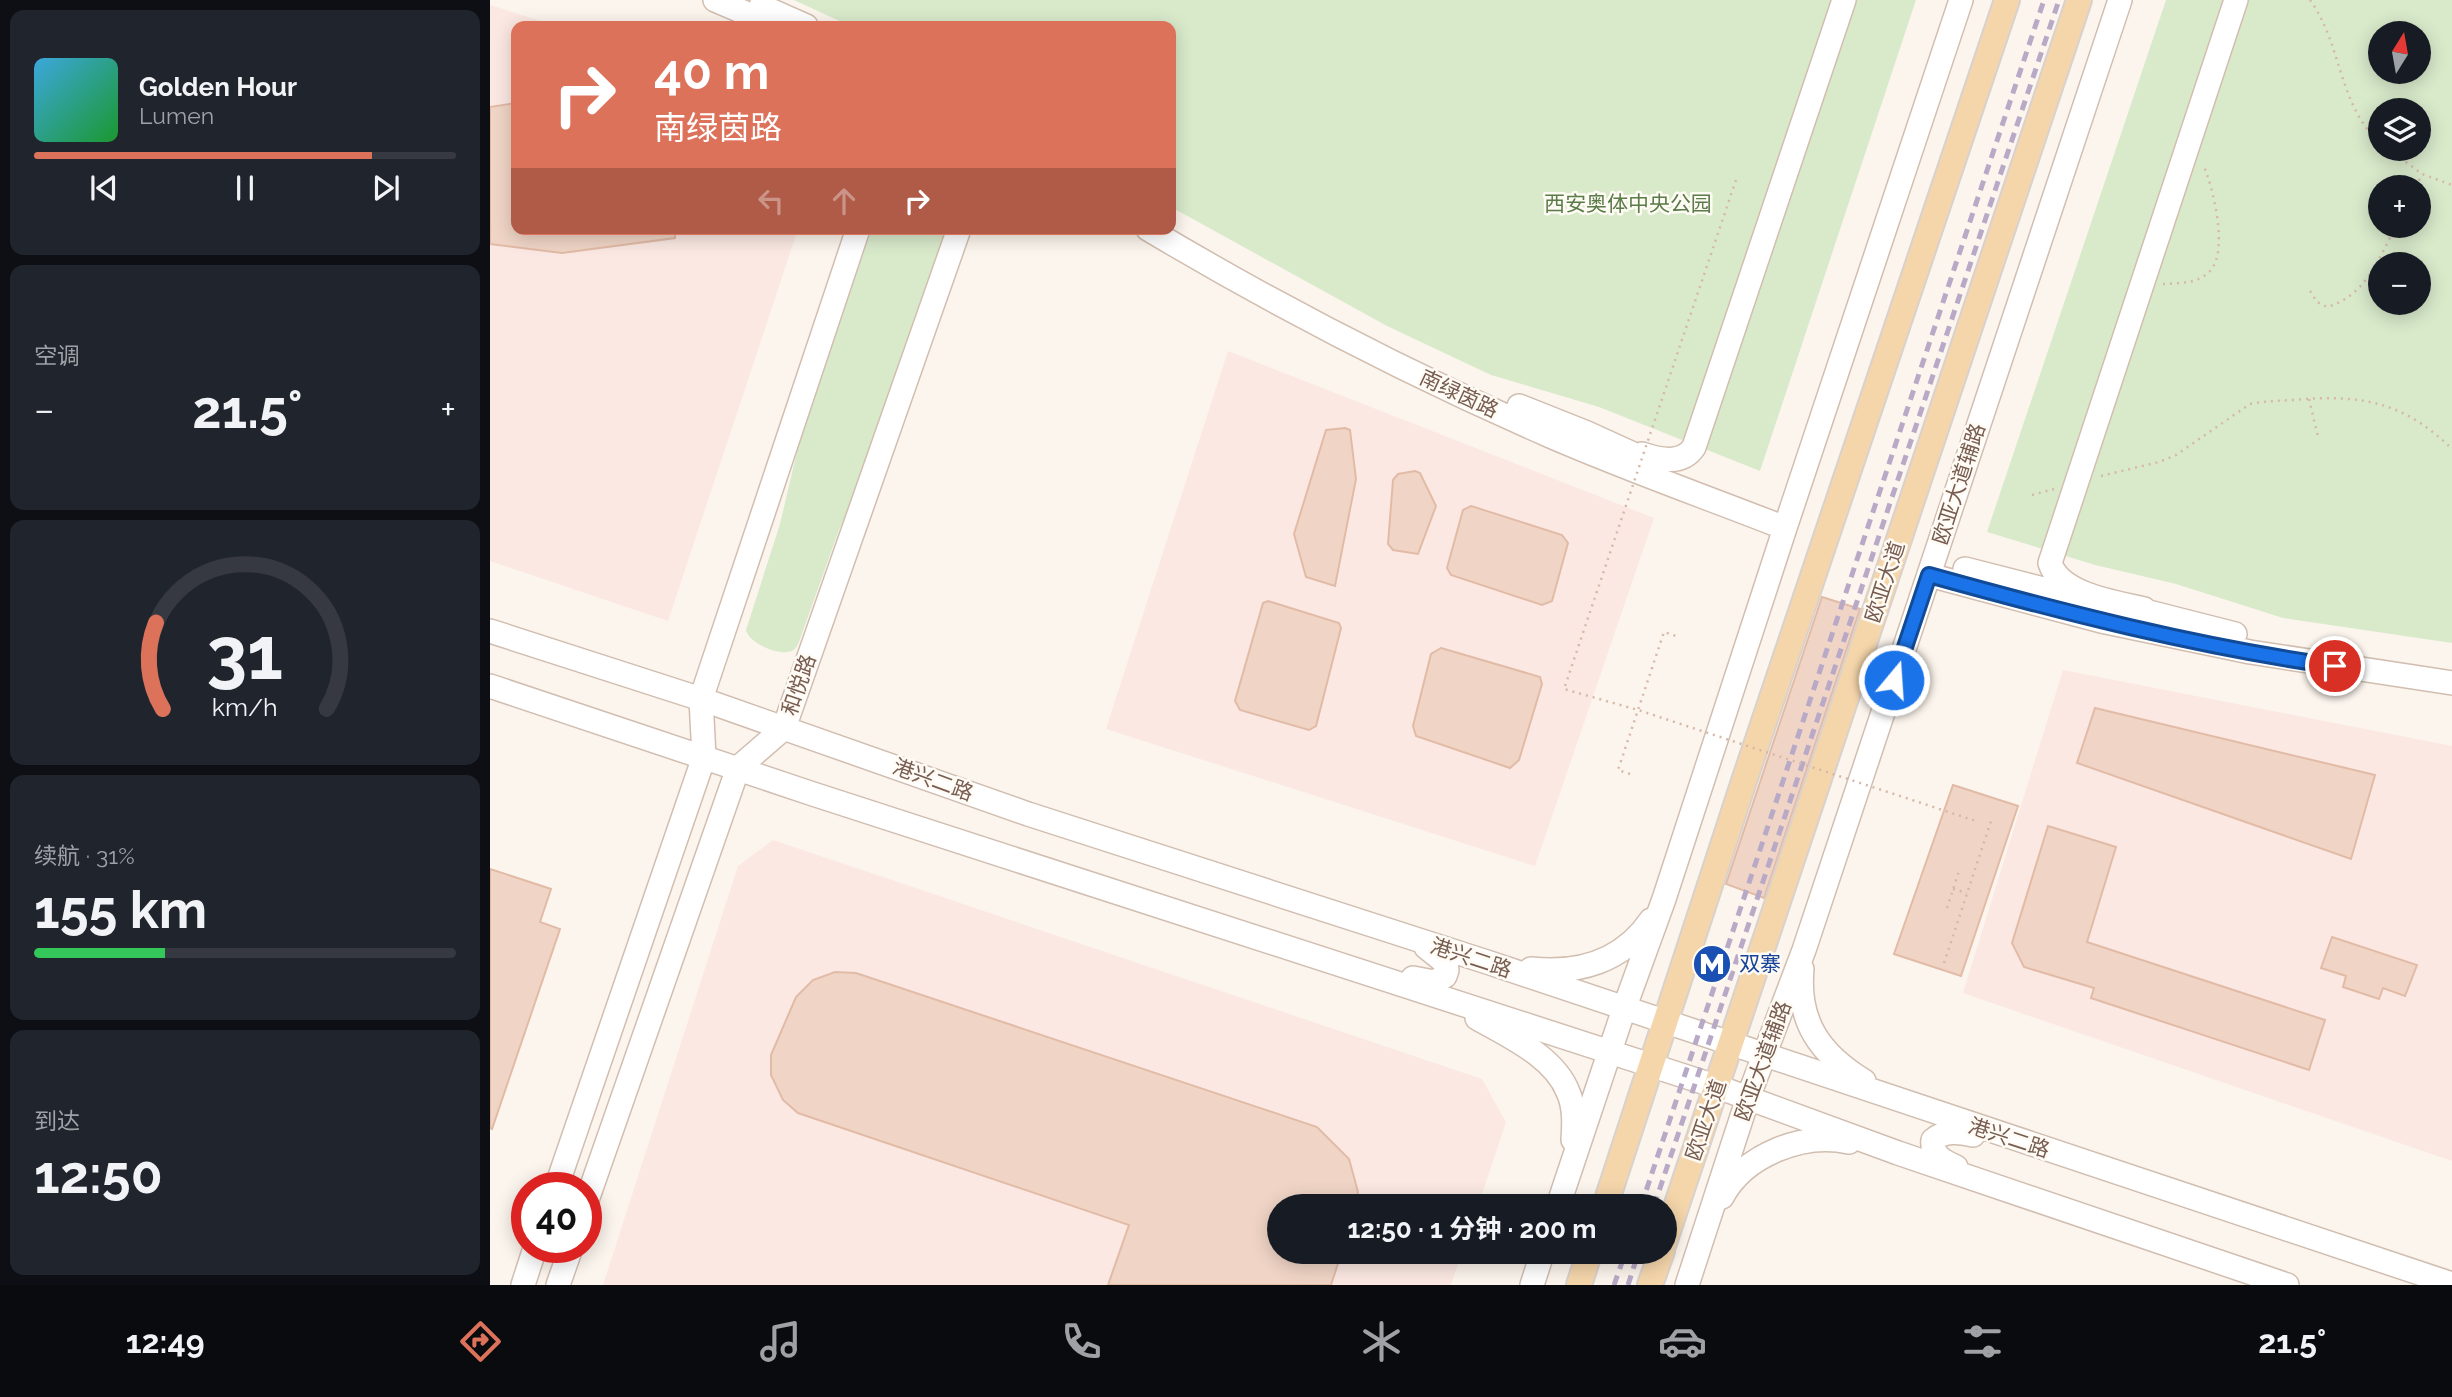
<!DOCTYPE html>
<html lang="zh">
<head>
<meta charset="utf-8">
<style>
  body { margin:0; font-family:Raleway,"Noto Sans SC",sans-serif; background:#20242c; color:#f1f3f6; height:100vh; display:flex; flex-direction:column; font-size:26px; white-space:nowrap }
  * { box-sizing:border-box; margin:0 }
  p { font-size:23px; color:#9ea1a6 }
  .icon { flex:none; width:38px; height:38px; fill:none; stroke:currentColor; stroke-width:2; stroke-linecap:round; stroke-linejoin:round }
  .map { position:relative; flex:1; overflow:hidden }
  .drawer { display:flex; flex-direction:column; gap:10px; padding:10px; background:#0d0f14; width:490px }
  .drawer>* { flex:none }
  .banner { position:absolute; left:21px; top:21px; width:665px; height:214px; border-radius:14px; box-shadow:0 4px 18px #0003; background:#dd725b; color:#fff; overflow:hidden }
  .needle { width:46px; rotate:11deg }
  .tools { position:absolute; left:1878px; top:21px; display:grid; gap:14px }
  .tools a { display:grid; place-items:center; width:63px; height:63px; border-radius:50%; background:#171b24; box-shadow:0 4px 18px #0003; font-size:35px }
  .speed { position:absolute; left:21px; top:1172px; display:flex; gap:14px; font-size:35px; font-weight:700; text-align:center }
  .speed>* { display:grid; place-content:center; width:91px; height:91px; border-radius:50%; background:#171b24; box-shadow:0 4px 18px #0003; line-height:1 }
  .speed .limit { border:10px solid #d22; background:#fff; color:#111 }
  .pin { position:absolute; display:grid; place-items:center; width:60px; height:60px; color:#fff; margin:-30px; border:4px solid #fff; border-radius:50%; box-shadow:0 2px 7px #0007 }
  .me { position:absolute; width:77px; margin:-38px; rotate:18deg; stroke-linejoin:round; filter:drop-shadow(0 0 5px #0008) }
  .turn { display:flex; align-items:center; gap:24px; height:147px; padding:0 28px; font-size:32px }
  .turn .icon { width:91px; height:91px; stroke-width:2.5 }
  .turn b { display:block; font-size:49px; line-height:60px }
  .lanes { display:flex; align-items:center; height:66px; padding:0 28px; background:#0003; justify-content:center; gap:35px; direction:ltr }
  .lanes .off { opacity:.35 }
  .big { font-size:52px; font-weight:700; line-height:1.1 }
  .drawer .widget { flex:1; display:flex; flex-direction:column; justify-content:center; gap:10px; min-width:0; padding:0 24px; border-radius:14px; background:#20242c }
  .drawer .dial { align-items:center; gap:0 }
  .dial svg { height:182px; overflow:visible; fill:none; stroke:#363941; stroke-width:7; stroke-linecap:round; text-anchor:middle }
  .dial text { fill:#f1f3f6; stroke:none }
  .song { display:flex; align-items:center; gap:21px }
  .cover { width:84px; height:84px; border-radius:10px; background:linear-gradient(135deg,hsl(200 70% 55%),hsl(130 70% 35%)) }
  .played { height:7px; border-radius:4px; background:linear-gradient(90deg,#dd725b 80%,#363941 80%) }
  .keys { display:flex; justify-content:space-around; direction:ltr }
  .heat { display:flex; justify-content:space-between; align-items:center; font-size:38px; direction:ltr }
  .charge { height:10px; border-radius:5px; background:linear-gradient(90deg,#34c759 31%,#363941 0) }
  .trip { position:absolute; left:777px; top:1194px; width:410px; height:70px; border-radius:35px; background:#171b24; box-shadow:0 4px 18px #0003; font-weight:700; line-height:70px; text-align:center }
  .menu { display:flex; height:112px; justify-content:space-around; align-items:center; background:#090b0e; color:#9ea1a6 }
  .menu .icon { width:49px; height:49px }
  .menu .selected { color:#dd725b }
  .menu b { font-size:32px; color:#f1f3f6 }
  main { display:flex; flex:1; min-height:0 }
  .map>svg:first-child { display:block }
</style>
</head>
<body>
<main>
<section class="drawer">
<div class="widget">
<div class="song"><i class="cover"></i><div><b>Golden Hour</b><p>Lumen</p></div></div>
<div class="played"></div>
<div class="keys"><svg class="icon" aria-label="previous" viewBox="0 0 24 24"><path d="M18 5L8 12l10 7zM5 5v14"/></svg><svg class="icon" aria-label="pause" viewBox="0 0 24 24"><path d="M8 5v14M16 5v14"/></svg><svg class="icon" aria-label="next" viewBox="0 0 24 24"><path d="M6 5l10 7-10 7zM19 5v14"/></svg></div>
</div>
<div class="widget"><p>空调</p>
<div class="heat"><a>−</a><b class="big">21.5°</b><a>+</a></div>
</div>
<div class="widget dial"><svg viewBox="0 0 100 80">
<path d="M14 69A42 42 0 1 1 86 69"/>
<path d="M14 69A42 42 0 0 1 11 31" stroke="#dd725b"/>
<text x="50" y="56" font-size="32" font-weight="700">31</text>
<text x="50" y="72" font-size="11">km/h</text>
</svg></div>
<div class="widget"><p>续航 · 31%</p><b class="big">155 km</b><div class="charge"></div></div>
<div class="widget"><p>到达</p><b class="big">12:50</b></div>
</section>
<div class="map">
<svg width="1962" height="1285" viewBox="0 0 1962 1285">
  <rect width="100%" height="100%" fill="#fcf5ed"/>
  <path fill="#fbe8e2" d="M0,5l66,21h-40v203h282l-130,392 -178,-60z
    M738,351l426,167 -119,348 -429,-137z
    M1573,670l389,76v415l-489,-168z
    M283,840l709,239 24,43 -28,84h-199v45h183l-11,34h-848l135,-419z"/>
  <path fill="#d9eacb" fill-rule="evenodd" d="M304,0h1122l-156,471 -161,-64 -108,-32 -104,-49 -216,-119v-181h-321z
    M1676,0h286v643l-169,-25 -107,-34 -81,-19 -108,-33zM1890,33h38v39h-38zM1890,110h38v39h-38zM1890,187h38v39h-38zM1890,264h38v39h-38z
    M380,229h77l-81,241 -27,60 -39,109c-1,3 -3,8 -5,10 -11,10 -46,-5 -49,-19l34,-106 20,-85z"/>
  <path fill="#f0d5c6" stroke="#e2bba7" stroke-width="2" d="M26,103v126h159v9l-113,15 -72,-9v-137z
    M855,428l5,2 6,49 -21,107 -29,-9 -12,-43 32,-104z
    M925,471l5,2 16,33 -18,48 -25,-4 -5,-6 5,-64 5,-6z
    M981,506l91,29 6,8 -16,58 -10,4 -91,-30 -4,-7 16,-58z
    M1332,597l38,12 -96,289 -38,-14z
    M778,601l71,22 2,5 -25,98 -7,4 -69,-20 -5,-9 28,-98z
    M951,648l99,29 2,7 -23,76 -9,8 -94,-32 -3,-10 18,-72z
    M1605,708l280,67 -24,84 -274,-96z
    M1463,785l65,21 -57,170 -67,-22z
    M1558,826l68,21 -29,95 238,78 -16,50 -218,-72 3,-10 -70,-21 -12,-24z
    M0,869l61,20 -11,33 20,7 -68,200 -2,-1z
    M1842,937l85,28 -12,31 -22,-8 -4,11 -36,-12 3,-11 -25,-8z
    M345,972l21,1 461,154 32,32 9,33 -3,14h-76v45h63l-11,34h-223l21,-60 -331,-112 -15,-13 -12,-25v-20l25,-58 17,-17z"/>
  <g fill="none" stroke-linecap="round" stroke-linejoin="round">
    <g stroke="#d1beb0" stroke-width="26">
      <path id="secondary" d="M225,0l61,26
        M271,6l45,20
        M658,229c129,77 263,146 400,206 78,34 158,62 237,93
        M1029,406l68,27 68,31
        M1152,454c18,6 40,11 52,-7l150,-447
        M1475,569l113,29
        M1439,575l172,46 149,31 202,31
        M1639,607l106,27
        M1654,609c-29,-7 -84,-14 -94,-46l186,-563
        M0,631l211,68 327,115 462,149 962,321
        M0,686l323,108 905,293 180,66 389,132
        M1041,969c48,5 92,-8 120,-49
        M1312,969c-5,53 18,85 62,112
        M923,978l21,4 11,-6 2,-6 -1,-7 -20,-16
        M987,1018c31,18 77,38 91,74 7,15 6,32 5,48
        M1466,1167c-13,-6 -25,-12 -23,-27 11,-10 26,-8 40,-5
        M66,1188l148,-431 -3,-58 157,-470
        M1232,1197c22,-42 81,-65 127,-55
        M96,1203l152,-435 46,-40 175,-499
        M1068,1206l66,-197 40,-110 121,-371 176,-528
        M33,1285l12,-37
        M68,1285l13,-37
        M1042,1285l11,-34
        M1197,1285l61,-187 56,-148 316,-950"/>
    </g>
    <g stroke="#d9d1ce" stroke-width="28">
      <path id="primary" d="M1115,1206l138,-422 264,-784
        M1174,1243l415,-1243
        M1089,1285l11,-34
        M1160,1285l12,-34"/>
    </g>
    <path stroke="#d6b8a8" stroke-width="2.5" stroke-dasharray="2 5" stroke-linecap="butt" d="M1820,0c32,44 28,105 70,143
      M1899,149l33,25 30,11
      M1926,187l6,-13
      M1673,284c16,-1 35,0 47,-13 19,-20 3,-84 -7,-107
      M1820,291l7,11 10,5c39,-11 52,-49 69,-81
      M1819,399l9,38
      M1611,476l58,-14 17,-7 74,-51c14,-3 28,-3 43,-4 67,-6 110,1 159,49
      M1542,495l22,-6
      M1140,774l-12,-4 46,-138 12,4
      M1463,889l14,4
      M1457,908l12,-37
      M1454,963l48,-145"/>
    <use href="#secondary" stroke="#fff" stroke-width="23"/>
    <use href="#primary" stroke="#f5d6ab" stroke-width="24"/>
    <path stroke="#b8aac7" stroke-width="5" stroke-dasharray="10 7" stroke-linecap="butt" d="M1151,1206l403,-1206
      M1164,1206l405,-1206
      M1124,1285l12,-34
      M1138,1285l11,-34"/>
    <path stroke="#d6b8a8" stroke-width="2.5" stroke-dasharray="2 5" stroke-linecap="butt" d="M1246,180l-172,509 74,21 338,111"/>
  </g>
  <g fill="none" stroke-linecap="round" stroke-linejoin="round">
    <g stroke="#114b97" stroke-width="18">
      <path id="route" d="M1404,680l35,-105c133,37 269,72 406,91"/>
    </g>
    <use href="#route" stroke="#1a73e8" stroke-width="12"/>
  </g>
  <defs>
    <g id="metro-disc" transform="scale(2.0125)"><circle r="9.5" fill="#1a4fb4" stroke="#fefaf4"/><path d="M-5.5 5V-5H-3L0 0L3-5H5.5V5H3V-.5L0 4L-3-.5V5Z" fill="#fff"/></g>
  </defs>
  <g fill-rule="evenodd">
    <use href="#metro-disc" x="1222" y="964"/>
  </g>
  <g text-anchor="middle" stroke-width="5" stroke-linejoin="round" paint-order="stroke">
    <g font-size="21" fill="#5a7c48" stroke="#fefaf4">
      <text x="1138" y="211">西安奥体中央公园</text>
    </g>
    <g font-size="21" fill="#775c50" stroke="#fefaf4">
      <text transform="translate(969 394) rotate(25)" y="7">南绿茵路</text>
      <text transform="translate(1469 484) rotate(-72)" y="7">欧亚大道辅路</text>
      <text transform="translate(1395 582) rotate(-72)" y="7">欧亚大道</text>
      <text transform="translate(309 685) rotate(-71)" y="7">和悦路</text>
      <text transform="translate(443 780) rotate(20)" y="7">港兴二路</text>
      <text transform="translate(981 958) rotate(18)" y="7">港兴二路</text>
      <text transform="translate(1273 1061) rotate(-70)" y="7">欧亚大道辅路</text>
      <text transform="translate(1216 1120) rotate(-71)" y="7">欧亚大道</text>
      <text transform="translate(1519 1138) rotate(18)" y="7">港兴二路</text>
    </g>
    <g font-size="21" fill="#164399" stroke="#fefaf4" text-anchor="start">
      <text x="1249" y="971">双寨</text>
    </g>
  </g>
</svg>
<div class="tools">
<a><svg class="needle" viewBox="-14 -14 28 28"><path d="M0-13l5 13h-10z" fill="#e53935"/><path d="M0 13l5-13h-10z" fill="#9ea1a6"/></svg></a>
<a><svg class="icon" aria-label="layers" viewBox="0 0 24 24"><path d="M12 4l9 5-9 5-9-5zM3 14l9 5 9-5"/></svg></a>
<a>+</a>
<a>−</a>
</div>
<div class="speed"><div class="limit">40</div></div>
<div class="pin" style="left:1845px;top:666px;background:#d93025"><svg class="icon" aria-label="arrive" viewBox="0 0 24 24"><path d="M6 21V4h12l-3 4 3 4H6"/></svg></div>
<svg class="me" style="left:1404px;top:680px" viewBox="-20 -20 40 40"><circle r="17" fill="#1a73e8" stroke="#fff" stroke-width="3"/><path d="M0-11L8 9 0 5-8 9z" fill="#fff"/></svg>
<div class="trip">12:50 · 1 分钟 · 200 m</div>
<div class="banner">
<div class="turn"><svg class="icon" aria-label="right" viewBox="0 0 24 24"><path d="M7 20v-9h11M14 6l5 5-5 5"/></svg><div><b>40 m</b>南绿茵路</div></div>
<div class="lanes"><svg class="icon off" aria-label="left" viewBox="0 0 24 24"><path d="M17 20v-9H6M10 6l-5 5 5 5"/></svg><svg class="icon off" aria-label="ahead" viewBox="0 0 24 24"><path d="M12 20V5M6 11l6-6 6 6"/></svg><svg class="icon" aria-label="right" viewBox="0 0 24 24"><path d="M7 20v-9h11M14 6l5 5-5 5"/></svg></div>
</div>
</div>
</main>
<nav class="menu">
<b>12:49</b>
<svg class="icon selected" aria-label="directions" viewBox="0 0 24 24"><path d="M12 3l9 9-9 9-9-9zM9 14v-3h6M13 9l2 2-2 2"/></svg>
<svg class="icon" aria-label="music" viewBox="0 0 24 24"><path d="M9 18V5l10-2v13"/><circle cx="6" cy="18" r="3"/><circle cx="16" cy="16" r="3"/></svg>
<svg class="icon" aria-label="phone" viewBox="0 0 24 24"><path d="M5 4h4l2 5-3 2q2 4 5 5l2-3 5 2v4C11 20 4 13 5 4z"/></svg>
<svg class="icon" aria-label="climate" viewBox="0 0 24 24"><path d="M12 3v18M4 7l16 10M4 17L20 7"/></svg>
<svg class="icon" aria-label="car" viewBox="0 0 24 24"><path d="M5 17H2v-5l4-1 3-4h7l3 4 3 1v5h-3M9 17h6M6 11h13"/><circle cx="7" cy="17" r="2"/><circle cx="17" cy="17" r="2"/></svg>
<svg class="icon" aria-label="filters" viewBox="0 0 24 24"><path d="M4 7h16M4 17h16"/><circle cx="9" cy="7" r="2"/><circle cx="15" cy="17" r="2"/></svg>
<b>21.5°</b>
</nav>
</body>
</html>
